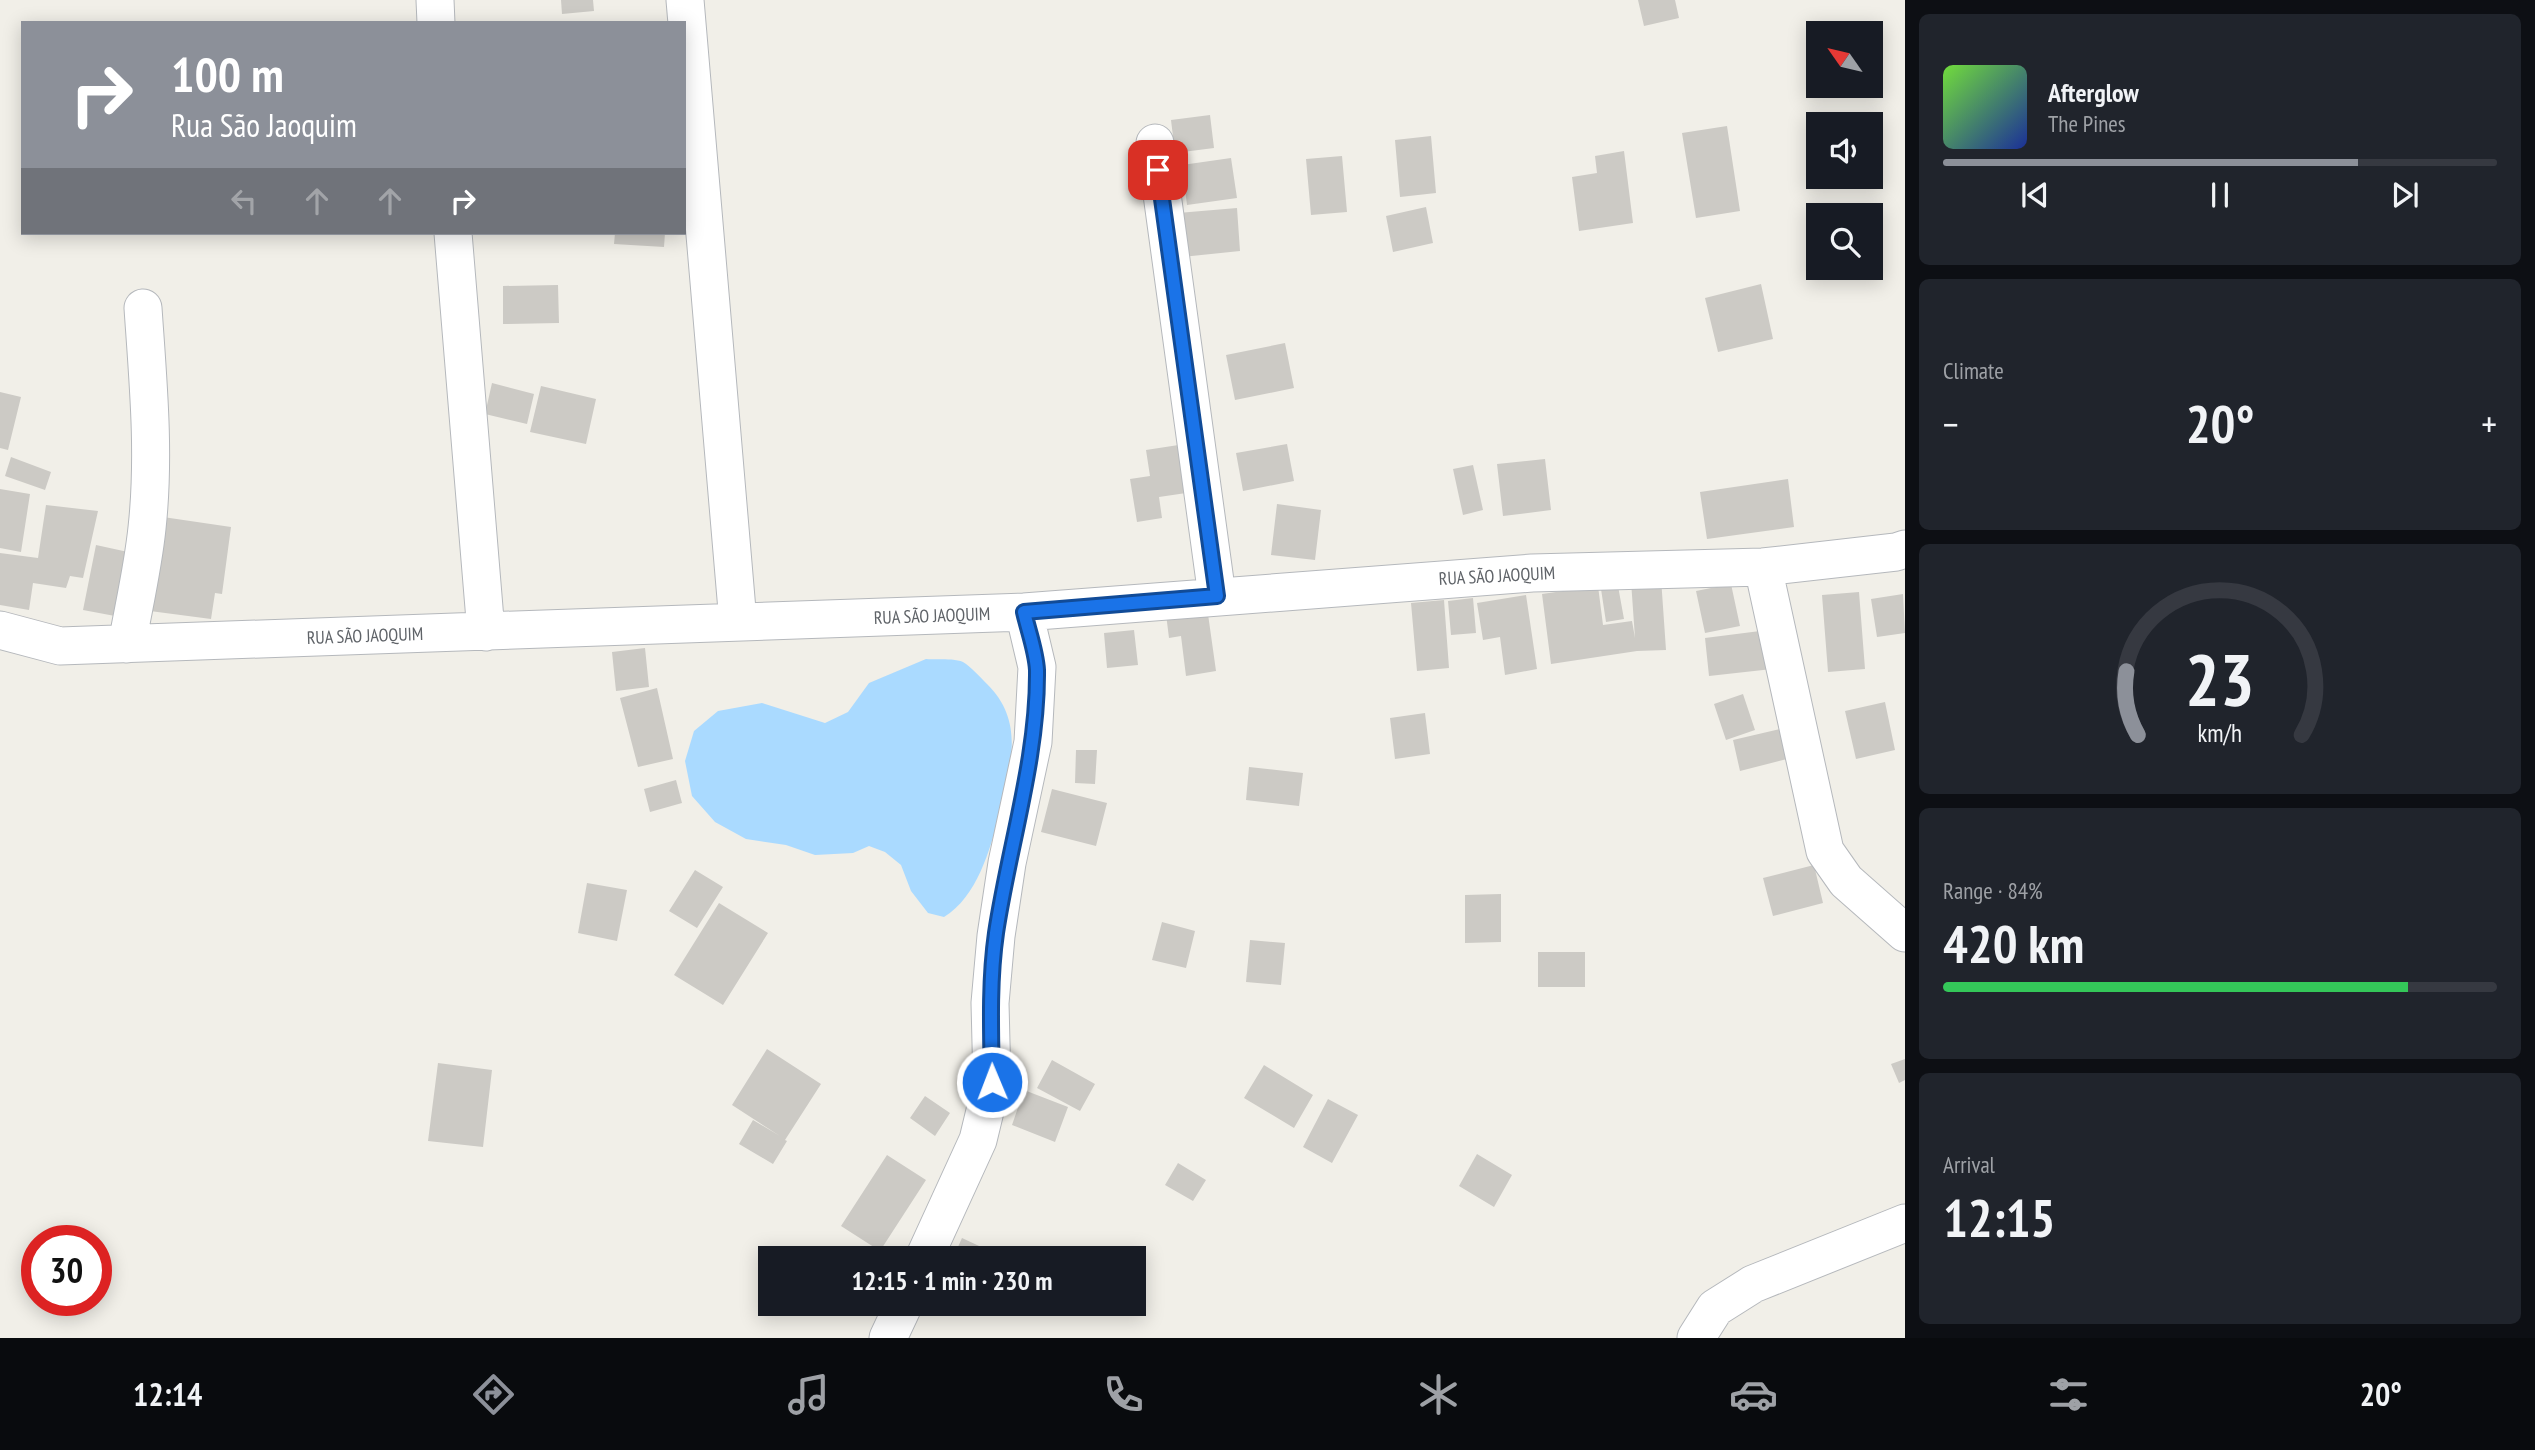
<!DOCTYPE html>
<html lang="en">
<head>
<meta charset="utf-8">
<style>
  body { margin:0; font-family:"PT Sans Narrow",sans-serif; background:#20242c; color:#f1f3f6; height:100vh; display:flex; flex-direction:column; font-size:26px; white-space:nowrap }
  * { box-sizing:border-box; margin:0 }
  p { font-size:23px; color:#9ea1a6 }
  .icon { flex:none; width:38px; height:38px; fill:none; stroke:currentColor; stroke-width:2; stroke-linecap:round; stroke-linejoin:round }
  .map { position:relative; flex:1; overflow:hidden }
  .panel { display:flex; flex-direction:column; gap:14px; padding:14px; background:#0d0f14; width:630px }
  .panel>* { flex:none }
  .banner { position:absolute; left:21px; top:21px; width:665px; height:214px; border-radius:0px; box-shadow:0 4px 18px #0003; background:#8c9099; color:#fff; overflow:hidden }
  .needle { width:46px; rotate:304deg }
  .fabs { position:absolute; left:1806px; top:21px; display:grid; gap:14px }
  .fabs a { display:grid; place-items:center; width:77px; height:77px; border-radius:0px; background:#171b24; box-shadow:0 4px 18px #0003; font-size:35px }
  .speed { position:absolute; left:21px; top:1225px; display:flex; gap:14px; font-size:35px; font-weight:700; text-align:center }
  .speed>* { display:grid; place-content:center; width:91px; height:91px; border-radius:50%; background:#171b24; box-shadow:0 4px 18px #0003; line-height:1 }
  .speed .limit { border:10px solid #d22; background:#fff; color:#111 }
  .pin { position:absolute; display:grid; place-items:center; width:60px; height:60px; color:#fff; margin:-30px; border-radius:14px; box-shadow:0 4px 10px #0006 }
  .me { position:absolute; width:77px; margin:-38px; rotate:359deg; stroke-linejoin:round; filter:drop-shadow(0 0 5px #0008) }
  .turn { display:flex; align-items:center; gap:24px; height:147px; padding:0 35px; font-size:32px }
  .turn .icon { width:91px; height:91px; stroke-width:2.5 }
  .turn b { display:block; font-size:49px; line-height:60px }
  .lanes { display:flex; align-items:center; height:66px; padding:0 35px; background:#0003; justify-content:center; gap:35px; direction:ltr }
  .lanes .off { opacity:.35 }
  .big { font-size:52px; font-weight:700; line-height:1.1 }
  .panel .tile { flex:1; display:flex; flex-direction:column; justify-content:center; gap:10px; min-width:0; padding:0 24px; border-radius:10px; background:#20242c }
  .panel .dial { align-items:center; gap:0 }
  .dial svg { height:182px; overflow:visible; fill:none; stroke:#363941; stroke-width:7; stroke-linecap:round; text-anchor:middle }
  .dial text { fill:#f1f3f6; stroke:none }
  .song { display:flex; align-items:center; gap:21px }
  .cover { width:84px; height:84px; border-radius:10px; background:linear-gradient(135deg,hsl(100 70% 55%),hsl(230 70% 35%)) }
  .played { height:7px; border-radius:4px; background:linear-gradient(90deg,#8c9099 75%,#363941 75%) }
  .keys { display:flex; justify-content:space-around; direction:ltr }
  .heat { display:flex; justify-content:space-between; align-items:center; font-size:38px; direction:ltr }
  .charge { height:10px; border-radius:5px; background:linear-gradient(90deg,#34c759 84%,#363941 0) }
  .trip { position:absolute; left:758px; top:1246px; width:388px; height:70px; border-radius:0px; background:#171b24; box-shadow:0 4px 18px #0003; font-weight:700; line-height:70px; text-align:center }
  .tab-bar { display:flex; height:112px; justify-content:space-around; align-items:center; background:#090b0e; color:#9ea1a6 }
  .tab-bar .icon { width:49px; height:49px }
  .tab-bar .current { color:#8c9099 }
  .tab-bar b { font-size:32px; color:#f1f3f6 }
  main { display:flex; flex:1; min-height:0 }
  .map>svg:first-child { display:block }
</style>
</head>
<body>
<main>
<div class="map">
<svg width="1905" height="1338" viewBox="0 0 1905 1338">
  <rect width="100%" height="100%" fill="#f1efe8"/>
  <path fill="#aadaff" d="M926,659c10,1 28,-1 37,3 8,5 17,15 24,22 39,38 23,84 12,131 -9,35 -22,82 -55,102l-16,-4 -17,-22 -10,-26 -16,-13 -16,-6 -16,7 -38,2 -29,-10 -40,-6 -31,-17 -23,-26 -7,-35 9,-30 24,-20 44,-8 63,20 23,-11 21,-29z"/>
  <path fill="#cccac5" d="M561,0h32l1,11 -32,3z
    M1638,0h37l4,18 -35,8z
    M1210,115l4,33 -39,5 -4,-33z
    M1727,126l13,85 -44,7 -14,-85z
    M1431,136l5,57 -36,4 -5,-57z
    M1624,151l9,72 -54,8 -7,-54 25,-4 -2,-17z
    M1342,156l5,56 -36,3 -5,-56z
    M1231,158l6,40 -50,7 -5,-40z
    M1426,207l7,36 -40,9 -7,-36z
    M1237,208l3,43 -58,6 -4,-44z
    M615,233h50l-1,14 -50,-3z
    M1761,284l12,55 -55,13 -13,-54z
    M558,285l1,38 -56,1v-38z
    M1285,343l9,45 -59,12 -9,-45z
    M492,383l42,11 -7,30 -42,-10z
    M541,386l55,13 -10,45 -56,-12z
    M0,392l21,5 -13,53 -8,-2z
    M1185,444l8,48 -34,5 3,21 -25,4 -7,-43 20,-3 -4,-26z
    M1287,444l7,37 -51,10 -7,-38z
    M11,457l40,15 -6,18 -40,-14z
    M1545,459l6,51 -48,6 -6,-52z
    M1473,465l10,45 -20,5 -10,-46z
    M1788,479l6,48 -87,12 -7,-47z
    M0,489l30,5 -9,58 -21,-4z
    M1277,504l44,6 -6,50 -44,-5z
    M46,505l52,6 -15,67 -13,-2 -4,12 -33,-5 -4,27 -29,-5v-52l38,5z
    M163,517l68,10 -9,67 -7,-1 -4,26 -61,-8z
    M96,545l32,7 -13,64 -32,-6z
    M1661,578l5,72 -29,1 -86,13 -9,-70 56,-8 5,39 29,-4 3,17 -4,-57z
    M1731,584l9,42 -35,7 -9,-42z
    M1618,586l6,33 -18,3 -5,-33z
    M1859,592l6,77 -37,3 -6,-77z
    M1903,594l2,39 -28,4 -6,-38z
    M1526,595l11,74 -32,6 -5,-38 -17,3 -6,-37z
    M1473,598l3,35 -25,2 -3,-34z
    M1444,600l5,68 -32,3 -6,-68z
    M1207,607l9,64 -30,5 -5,-40 -12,2 -3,-24z
    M1134,630l4,35 -31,3 -3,-35z
    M1768,630l4,39 -63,7 -4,-38z
    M645,648l4,39 -33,4 -4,-39z
    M657,688l16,71 -35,8 -18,-69z
    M1743,694l12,36 -29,10 -12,-36z
    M1885,702l10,48 -39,9 -11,-48z
    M1425,713l5,41 -35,5 -5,-41z
    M1780,729l7,30 -47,12 -7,-31z
    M1076,750h21l-2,34 -20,-1z
    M1249,767l54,6 -4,33 -53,-6z
    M676,780l6,23 -32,9 -6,-23z
    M1052,789l55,14 -11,43 -55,-14z
    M1814,865l9,38 -50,13 -10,-38z
    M695,870l28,17 -26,41 -28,-17z
    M587,883l40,7 -10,51 -39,-8z
    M1501,894v48l-36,1v-48z
    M719,903l49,30 -45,72 -49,-30z
    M1162,922l33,9 -9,37 -34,-8z
    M1250,940l35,3 -4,42 -35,-3z
    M1538,952h47v35h-47z
    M767,1049l54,35 -36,56 2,1 -14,23 -34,-20 14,-24 27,16 -48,-31z
    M1905,1059v21l-6,3 -8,-19z
    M1052,1060l43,24 -15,27 -43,-23z
    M438,1063l54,7 -9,77 -55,-6z
    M1264,1065l49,30 -19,33 -50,-30z
    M1024,1090l44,17 -13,35 -43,-17z
    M925,1096l25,17 -15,23 -25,-18z
    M1328,1099l30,16 -26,48 -29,-16z
    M1477,1154l35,21 -18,32 -35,-21z
    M887,1155l39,25 -46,71 -39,-25z
    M1178,1163l28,17 -13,21 -28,-16z
    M962,1238l30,14 -2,6h-37z"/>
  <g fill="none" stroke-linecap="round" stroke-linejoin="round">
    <g stroke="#b5b8bc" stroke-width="39">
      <path id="minor" d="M435,0l1,23
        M685,0l53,622
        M1155,143l62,453
        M453,233l33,399
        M1763,567l62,284 21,30 59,52
        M0,630l60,16 964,-34 508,-39 231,-6 133,-15 9,-3
        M127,644c7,-39 16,-77 20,-116 8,-74 1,-147 -4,-220
        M924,1258l54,-118 14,-58 -2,-79 6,-67 11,-73 26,-121 4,-75 -13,-55
        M888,1338l16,-34
        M1696,1338l19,-30 38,-24 152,-61"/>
    </g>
    <use href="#minor" stroke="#fff" stroke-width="37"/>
  </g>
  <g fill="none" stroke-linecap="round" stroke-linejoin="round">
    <g stroke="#114b97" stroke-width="18">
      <path id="route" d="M992,1082c-1,-50 -3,-100 4,-149 13,-87 42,-175 41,-263 -1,-19 -9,-40 -13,-58l193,-16 -59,-426"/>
    </g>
    <use href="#route" stroke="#1a73e8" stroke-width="12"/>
  </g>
  <g text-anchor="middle" stroke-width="7" stroke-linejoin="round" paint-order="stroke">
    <g font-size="18" fill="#5f6368" stroke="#fff">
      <text transform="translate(1497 576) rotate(-3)" y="6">RUA SÃO JAOQUIM</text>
      <text transform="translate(932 616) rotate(-2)" y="6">RUA SÃO JAOQUIM</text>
      <text transform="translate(365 636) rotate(-2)" y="6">RUA SÃO JAOQUIM</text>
    </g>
  </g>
</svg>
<div class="fabs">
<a><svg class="needle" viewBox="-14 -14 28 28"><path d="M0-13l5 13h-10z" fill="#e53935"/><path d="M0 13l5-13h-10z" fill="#9ea1a6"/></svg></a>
<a><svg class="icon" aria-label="sound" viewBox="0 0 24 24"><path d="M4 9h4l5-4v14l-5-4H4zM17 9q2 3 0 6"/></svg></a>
<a><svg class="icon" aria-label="search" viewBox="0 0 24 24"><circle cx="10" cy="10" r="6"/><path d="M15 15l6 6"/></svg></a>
</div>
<div class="speed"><div class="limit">30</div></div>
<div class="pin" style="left:1158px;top:170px;background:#d93025"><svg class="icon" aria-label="arrive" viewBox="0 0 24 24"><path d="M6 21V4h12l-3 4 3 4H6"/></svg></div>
<svg class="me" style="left:992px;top:1082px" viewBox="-20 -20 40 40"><circle r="17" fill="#1a73e8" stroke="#fff" stroke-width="3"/><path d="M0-11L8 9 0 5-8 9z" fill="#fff"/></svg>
<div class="trip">12:15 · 1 min · 230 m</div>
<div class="banner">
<div class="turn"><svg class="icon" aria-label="right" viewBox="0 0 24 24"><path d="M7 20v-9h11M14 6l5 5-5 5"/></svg><div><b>100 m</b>Rua São Jaoquim</div></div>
<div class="lanes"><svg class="icon off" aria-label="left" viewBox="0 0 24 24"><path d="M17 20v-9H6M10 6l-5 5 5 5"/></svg><svg class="icon off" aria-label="ahead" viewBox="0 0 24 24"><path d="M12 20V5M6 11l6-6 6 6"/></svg><svg class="icon off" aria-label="ahead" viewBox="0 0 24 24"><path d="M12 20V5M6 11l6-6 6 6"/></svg><svg class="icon" aria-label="right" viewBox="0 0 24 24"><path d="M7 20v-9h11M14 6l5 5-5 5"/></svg></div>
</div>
</div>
<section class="panel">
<div class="tile">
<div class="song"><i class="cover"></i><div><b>Afterglow</b><p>The Pines</p></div></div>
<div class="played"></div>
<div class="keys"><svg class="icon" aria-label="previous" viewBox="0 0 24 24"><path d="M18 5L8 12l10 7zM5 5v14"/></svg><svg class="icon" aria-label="pause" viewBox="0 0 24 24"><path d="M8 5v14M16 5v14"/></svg><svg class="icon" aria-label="next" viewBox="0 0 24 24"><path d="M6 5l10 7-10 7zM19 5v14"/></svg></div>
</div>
<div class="tile"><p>Climate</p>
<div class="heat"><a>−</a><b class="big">20°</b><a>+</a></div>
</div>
<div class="tile dial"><svg viewBox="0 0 100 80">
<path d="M14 69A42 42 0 1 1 86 69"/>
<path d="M14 69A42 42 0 0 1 9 41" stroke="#8c9099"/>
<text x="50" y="56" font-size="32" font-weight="700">23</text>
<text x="50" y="72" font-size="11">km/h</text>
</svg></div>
<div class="tile"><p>Range · 84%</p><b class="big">420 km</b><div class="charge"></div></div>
<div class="tile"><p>Arrival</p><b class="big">12:15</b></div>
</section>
</main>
<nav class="tab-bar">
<b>12:14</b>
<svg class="icon current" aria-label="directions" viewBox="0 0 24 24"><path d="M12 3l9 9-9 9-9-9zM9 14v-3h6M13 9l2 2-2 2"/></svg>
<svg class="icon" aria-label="music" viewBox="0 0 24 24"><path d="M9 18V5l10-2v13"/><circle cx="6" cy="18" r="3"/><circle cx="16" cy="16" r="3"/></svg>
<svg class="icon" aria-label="phone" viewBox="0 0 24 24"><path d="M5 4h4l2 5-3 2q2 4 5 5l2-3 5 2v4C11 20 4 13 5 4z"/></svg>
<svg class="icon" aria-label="climate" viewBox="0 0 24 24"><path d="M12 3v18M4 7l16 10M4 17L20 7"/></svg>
<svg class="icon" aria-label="car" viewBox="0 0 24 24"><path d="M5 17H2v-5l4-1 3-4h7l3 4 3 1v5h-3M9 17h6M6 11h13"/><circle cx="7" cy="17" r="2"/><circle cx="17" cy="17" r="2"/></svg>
<svg class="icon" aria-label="filters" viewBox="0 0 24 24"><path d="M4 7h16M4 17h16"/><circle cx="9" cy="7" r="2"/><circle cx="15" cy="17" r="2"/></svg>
<b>20°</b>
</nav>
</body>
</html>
